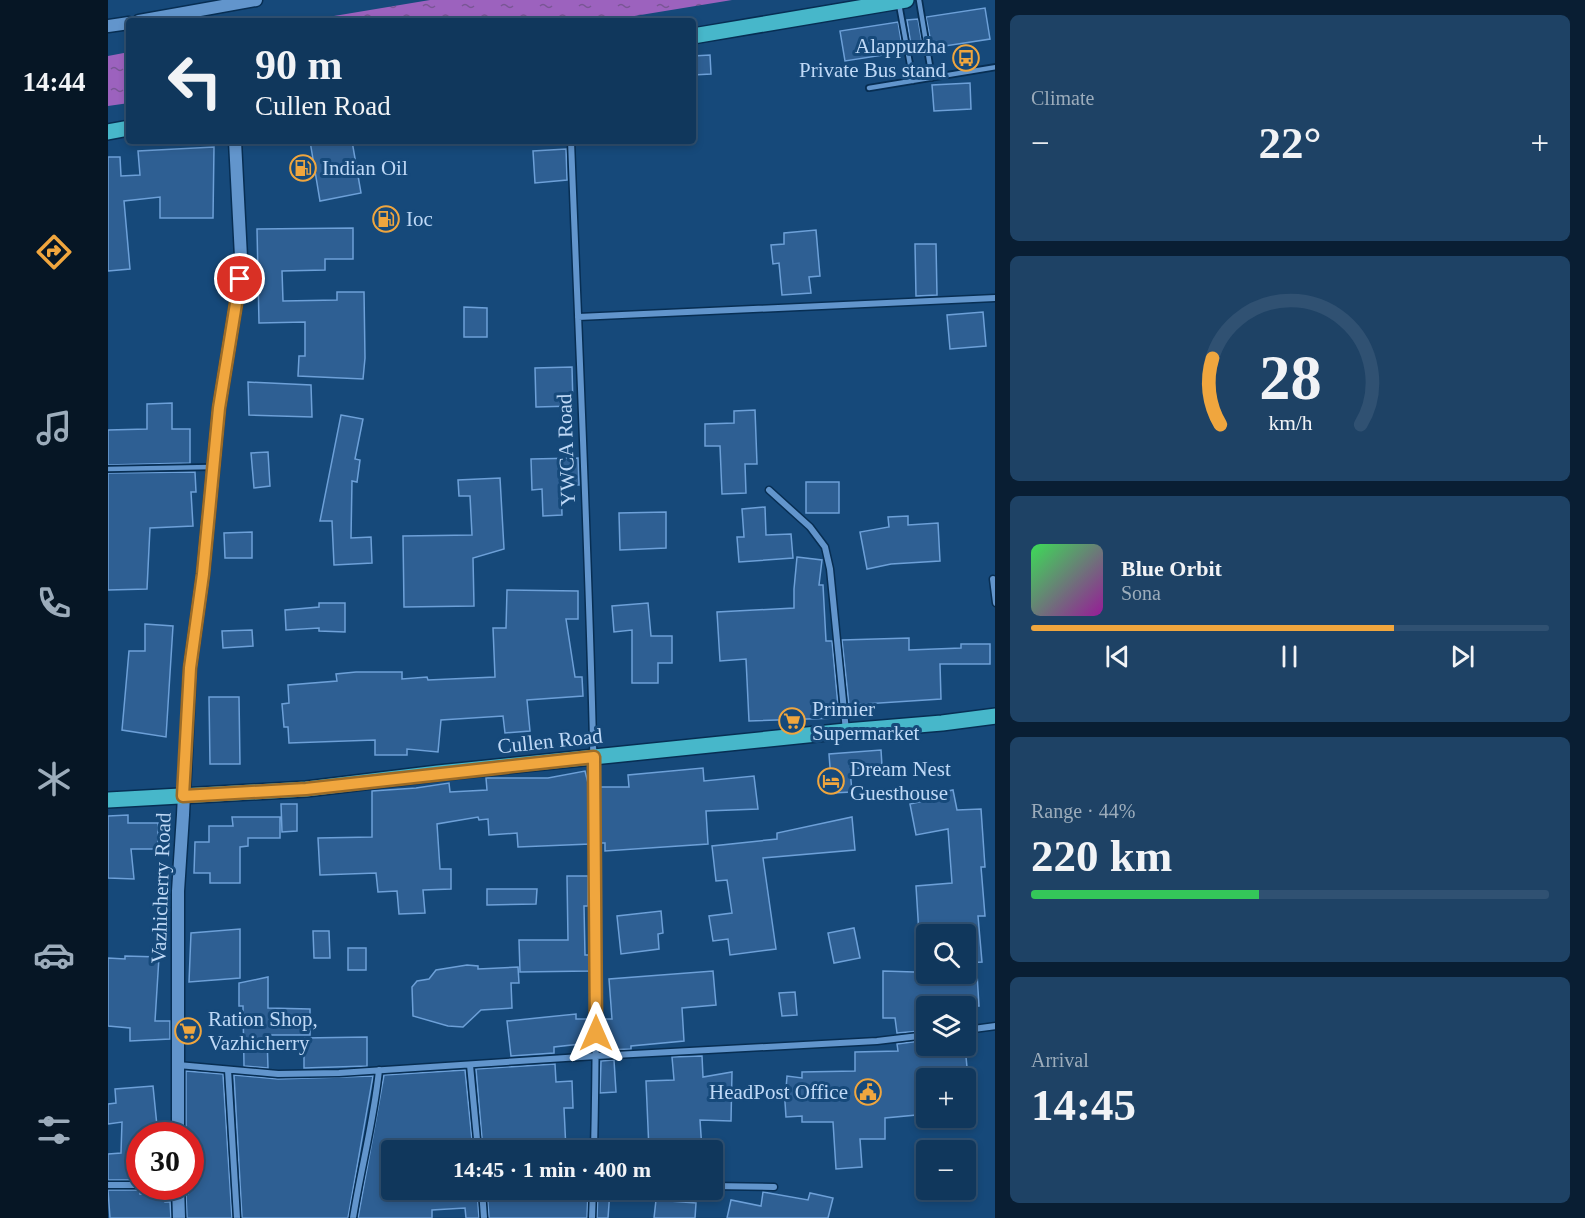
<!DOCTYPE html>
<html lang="en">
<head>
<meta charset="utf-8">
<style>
  body { margin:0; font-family:"Times New Roman",serif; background:#1e4265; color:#f1f3f6; height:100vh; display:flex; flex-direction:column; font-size:22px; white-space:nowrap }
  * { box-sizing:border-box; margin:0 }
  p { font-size:20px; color:#9cacbb }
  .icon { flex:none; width:33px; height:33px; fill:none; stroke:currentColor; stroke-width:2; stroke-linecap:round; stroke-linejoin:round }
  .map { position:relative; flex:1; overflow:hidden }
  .details { display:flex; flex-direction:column; gap:15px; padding:15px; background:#091e33; width:590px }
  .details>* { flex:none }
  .hud { position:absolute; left:18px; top:18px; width:570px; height:126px; border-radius:6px; box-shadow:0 3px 9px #0003,0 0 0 2px #305172; background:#10375c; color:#f1f3f6; overflow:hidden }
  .tools { position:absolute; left:808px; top:924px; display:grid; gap:12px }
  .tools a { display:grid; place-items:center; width:60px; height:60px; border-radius:6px; background:#10375c; box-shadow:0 3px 9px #0003,0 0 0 2px #305172; font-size:30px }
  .speed { position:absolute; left:18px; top:1122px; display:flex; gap:12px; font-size:30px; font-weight:700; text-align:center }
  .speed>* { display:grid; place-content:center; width:78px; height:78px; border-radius:50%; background:#10375c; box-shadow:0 3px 9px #0003,0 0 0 2px #305172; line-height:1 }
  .speed .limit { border:9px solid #d22; background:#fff; color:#111 }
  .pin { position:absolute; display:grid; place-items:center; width:51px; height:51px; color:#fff; margin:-26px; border:3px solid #fff; border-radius:50%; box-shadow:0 2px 6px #0007 }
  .me { position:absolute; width:66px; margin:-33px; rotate:0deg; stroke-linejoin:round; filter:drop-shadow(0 0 4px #0008) }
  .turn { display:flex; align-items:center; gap:21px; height:126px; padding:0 30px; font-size:27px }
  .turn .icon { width:78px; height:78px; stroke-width:2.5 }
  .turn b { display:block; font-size:42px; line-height:51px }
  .big { font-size:45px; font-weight:600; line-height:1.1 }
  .details .tile { flex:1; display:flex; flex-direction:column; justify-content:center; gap:9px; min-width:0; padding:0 21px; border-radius:9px; background:#1e4265 }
  .details .dial { align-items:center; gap:0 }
  .dial svg { height:156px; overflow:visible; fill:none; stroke:#305172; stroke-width:7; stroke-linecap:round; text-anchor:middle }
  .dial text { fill:#f1f3f6; stroke:none }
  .song { display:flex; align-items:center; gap:18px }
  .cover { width:72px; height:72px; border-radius:9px; background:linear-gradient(135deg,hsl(130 70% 55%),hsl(300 70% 35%)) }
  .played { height:6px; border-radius:3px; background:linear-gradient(90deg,#f0a63e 70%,#305172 70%) }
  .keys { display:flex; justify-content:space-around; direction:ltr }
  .heat { display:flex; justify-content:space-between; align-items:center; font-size:33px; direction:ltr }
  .charge { height:9px; border-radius:4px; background:linear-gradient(90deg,#34c759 44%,#305172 0) }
  .trip { position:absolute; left:273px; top:1140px; width:342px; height:60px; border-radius:6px; background:#10375c; box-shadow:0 3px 9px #0003,0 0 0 2px #305172; font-weight:600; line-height:60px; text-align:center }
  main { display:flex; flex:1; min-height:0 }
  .menu { display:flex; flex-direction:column; width:108px; justify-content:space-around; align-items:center; background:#061625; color:#9cacbb }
  .menu .icon { width:42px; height:42px }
  .menu .on { color:#f0a63e }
  .menu b { font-size:27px; color:#f1f3f6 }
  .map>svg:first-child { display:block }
</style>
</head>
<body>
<main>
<nav class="menu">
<b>14:44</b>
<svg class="icon on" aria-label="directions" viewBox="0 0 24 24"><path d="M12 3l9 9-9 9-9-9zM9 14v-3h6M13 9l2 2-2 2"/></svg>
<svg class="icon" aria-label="music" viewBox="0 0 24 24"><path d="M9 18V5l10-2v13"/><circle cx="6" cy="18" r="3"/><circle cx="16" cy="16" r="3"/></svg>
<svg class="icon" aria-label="phone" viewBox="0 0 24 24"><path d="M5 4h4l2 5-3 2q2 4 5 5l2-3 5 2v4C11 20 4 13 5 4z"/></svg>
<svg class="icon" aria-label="climate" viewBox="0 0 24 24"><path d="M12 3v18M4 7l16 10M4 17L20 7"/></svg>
<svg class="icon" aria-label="car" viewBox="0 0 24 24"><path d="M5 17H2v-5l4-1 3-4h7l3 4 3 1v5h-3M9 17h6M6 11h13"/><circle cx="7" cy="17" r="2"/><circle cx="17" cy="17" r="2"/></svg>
<svg class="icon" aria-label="filters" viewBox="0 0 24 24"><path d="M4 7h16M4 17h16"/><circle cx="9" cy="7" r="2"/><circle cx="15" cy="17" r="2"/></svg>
</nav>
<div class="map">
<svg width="888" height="1218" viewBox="0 0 888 1218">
  <defs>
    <pattern id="water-ripples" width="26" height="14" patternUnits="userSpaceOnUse" patternTransform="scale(1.5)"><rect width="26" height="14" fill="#9c62be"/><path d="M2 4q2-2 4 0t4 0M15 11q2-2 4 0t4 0" fill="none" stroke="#795695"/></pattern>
  </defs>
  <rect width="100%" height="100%" fill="#16497a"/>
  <path fill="url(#water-ripples)" d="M322,0h302l-128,21h-300z
    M21,52v51l-21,3v-50z"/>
  <path fill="#2e5f93" stroke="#6da0d8" stroke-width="1.5" d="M877,8l5,31 -58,9 -6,-31z
    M810,19l5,30 -11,2 -5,-31z
    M790,22l5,30 -58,9 -5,-30z
    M602,55l1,19 -18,1v-19z
    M862,83l1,26 -37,2 -2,-26z
    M202,141h42l9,52 -41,8z
    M106,147l-1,71h-53v-21l-36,4 6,68 -22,2v-114h12l1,19 19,-1 -2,-24z
    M458,149l1,31 -32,3 -2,-32z
    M245,228v31h-28v11l-43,1 1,30 54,-1v-8h27l1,66 -2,21 -65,-3 1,-20h6v-34l-46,1 -2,-94z
    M708,230l4,46 -11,1 2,16 -29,2 -3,-32 -6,1 -2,-19 13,-1v-11z
    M807,244h21l1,51 -21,1z
    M356,307l23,1v29h-23z
    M875,312l3,34 -36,3 -3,-34z
    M464,367l1,39 -37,1 -1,-39z
    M140,382l63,3 1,32 -63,-2z
    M64,403v26h18v34l-82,2v-35l39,-1v-25z
    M647,410l2,54h-12l1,29 -24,1 -2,-48h-15v-22l29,-1v-12z
    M233,415l22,4 -8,40 5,1 -3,22 -5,-1 -1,57 20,-1 1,26 -38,2 -2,-44h-12z
    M160,452l2,34 -16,2 -3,-35z
    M470,458l1,27h-18l1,30 -19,1 -1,-27 -10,1 -1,-31z
    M87,472l1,20h-5l2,34 -43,2 -3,61 -39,1v-117z
    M392,478l4,71 -31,9 1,48 -70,1 -1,-71 69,-1 -2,-39h-11l-1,-16z
    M698,482h33v31h-33z
    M657,507l1,28 25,-1 2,24 -54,4 -2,-25h7l-2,-28z
    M558,512v36l-46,2 -1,-37z
    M800,516v9l30,-2 2,38 -49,3 -24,5 -7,-37 29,-5 -1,-10z
    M144,532v26h-27l-1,-25z
    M689,557l25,3 -3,25h4l3,56h6l6,65h-2l1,12 -88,3 -3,-62 -26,2 -3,-49 77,-4v-19z
    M399,590l71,1v28h-12l9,58h7l1,19 -56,4 3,31 -25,2 -2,-17 -62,4 -3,32 -31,-3v6h-32v-15l-86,3 -1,-16h-4l-2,-23 7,-1 -1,-18 49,-4 -1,-7 20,-2h46v7l25,-2 1,3 67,-3 -2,-49h13z
    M211,603h26v29l-26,-1v-3l-33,2 -1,-20 34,-3z
    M540,603l3,33h21v27h-14v20h-26v-53l-18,2 -2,-26z
    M37,624l28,2 -7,111 -44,-7 7,-79h16z
    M144,630l1,16 -30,2 -1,-17z
    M801,638v12l52,-2v-4h29v20h-50l1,35 -92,6 -7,-65z
    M101,697h30l1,67h-30z
    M773,750l1,16 -32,3 2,23 -20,1 -3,-39z
    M595,768l1,13 50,-5 4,33 -52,2 2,33 -103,7v-8h-5l-1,-56h30l-1,-12z
    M477,771l4,16 1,57 -72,3 -1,-14 -28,2 -1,-16 -9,1 -1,-3 -41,7 3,45h11v20l-28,1 2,23 -26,1 -2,-23 -19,1 -2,-19 -56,2 -2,-37 54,-1v-46l44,-3 33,-5 1,9 37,-2 -1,-12h62z
    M845,790l4,20 24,-1 4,58h-4l4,49h-7l4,46 -16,1v-29h-47l-3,-48 36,-3 -4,-54 -32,6 -6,-31 14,-3v-5z
    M173,804h16v27l-15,1z
    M20,815v8h30v26h-27l3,30 -26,-1v-62z
    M124,817h48v21h-32v8l-8,1v36h-30v-10h-16l1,-31h14v-16h24z
    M744,817l3,33 -92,8 13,91 -46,6 -2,-16 -15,2 -4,-25 23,-3 -5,-33 -11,1 -4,-35 65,-7v-6z
    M459,876h21v30h-4l1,49h5v16l-70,1 -1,-32h49z
    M379,889h50l-1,15 -49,1z
    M553,911l2,22 -5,1 1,15 -38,5 -4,-38z
    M746,928l6,30 -26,5 -6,-30z
    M132,929v49l-51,4 2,-49z
    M205,931h16l1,27h-16z
    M240,948h18v22h-18z
    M17,956l34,1 -4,64h15v18l-40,2v-13l-22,-2v-68l17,1z
    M359,965l11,1v3l40,-2 1,16h-8l1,25 -31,2 -18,17 -15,-1 -35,-10 -1,-29 5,-6 12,-2 7,-9z
    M605,971l3,34 -34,3 2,33 -53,5v3l-30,1v-31h11l-3,-40z
    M775,971l94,3 2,32h-59v25l-23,2 -2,-15h-12z
    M160,977v31l42,1v26h-43l1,33 -24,-2 -1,-60h-4v-23z
    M687,992l2,23 -15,1 -3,-23z
    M468,1014v5h15l-1,24 -36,4v6l-43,3 -4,-35z
    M259,1037v29l-63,2v-30z
    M812,1041l7,1v4h38l3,32h-41v36l-42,4v21h-25l2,28 -26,2 -3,-47h-31v-6l-16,1 -1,-15 2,-26 15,2v-6l53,-1v-19l43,-1 -1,-7z
    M594,1056l1,21 29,-5 -1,49 -31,-1 2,30h-53l-3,-69 28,-1 -2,-23z
    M506,1060l2,32 -16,1 1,-32z
    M447,1064l1,18 16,-1 1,27h-9l2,42h-83l-7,-81z
    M357,1070l8,80 -81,-1v41h85l2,28h-13l-1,-10 -33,2v8h-74l26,-143z
    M78,1071l37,3 9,144h-45l-1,-24h2v-8h2v-50h-4z
    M126,1075l44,4 95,-3 -25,142h-106z
    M45,1086l5,50h-18v44h-32v-26l13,-1 1,-31 -14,2v-20l8,-1 -1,-14z
    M0,1190h32v4h24l1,8h5l1,16h-61z
    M379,1190h101l-1,28h-98z
    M490,1190h12l-2,28h-11z
    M655,1192l45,8 2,-7 23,5 -5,20h-101l4,-18 30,6z
    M548,1200l40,3 -1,15h-41z"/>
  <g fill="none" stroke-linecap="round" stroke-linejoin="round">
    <g stroke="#072e53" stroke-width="8">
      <path id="lane" d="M811,0l13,78
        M791,4l14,77
        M761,88l127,-21
        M0,469l103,-2"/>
    </g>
    <g stroke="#072e53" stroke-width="9">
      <path id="street" d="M463,141c13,336 31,673 23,1009
        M470,317l418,-19
        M661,490l41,37 15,20 5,22 16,162
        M885,579l3,24
        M858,1030l30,-4
        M70,1065l100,9 61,-1 257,-17 281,-15 50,-6
        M362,1065l8,85
        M120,1070l9,148
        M0,1185h32
        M604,1186l62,1
        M374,1190l2,28
        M245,1218c8,-50 21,-98 26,-148
        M484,1218l1,-28"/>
    </g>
    <g stroke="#072e53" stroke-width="15">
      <path id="secondary" d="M31,21l117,-21
        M0,26l21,-3
        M70,1136v-245l5,-76 7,-147 13,-94 16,-166 21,-129 1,-22 -6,-116
        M70,1186l1,32"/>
    </g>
    <g stroke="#072e53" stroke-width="18">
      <path id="primary" d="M585,36l213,-36
        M0,132l21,-4
        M0,800l198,-11 132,-16 408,-42 96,-8 54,-7"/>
    </g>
    <use href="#lane" stroke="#6295cc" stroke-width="4.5"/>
    <use href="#street" stroke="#6295cc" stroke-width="6"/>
    <use href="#secondary" stroke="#6295cc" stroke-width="12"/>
    <use href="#primary" stroke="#47b7ca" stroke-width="15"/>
  </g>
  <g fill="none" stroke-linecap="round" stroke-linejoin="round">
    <g stroke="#9c6c28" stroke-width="15">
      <path id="route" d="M132,279l-21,129 -16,166 -13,94 -7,128 123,-7 288,-32 2,276"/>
    </g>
    <use href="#route" stroke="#f0a63e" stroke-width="10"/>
  </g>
  <defs>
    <g id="bus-ring" transform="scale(1.35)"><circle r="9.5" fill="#16497a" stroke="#f0a63e" stroke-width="1.5"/><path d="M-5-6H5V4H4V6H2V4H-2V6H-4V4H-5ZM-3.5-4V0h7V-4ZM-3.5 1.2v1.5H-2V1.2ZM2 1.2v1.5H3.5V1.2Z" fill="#f0a63e"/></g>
    <g id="fuel-ring" transform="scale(1.35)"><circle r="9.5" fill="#16497a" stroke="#f0a63e" stroke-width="1.5"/><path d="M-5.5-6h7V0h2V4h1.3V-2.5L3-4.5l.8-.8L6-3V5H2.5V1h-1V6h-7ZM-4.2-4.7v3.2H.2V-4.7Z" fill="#f0a63e"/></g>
    <g id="supermarket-ring" transform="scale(1.35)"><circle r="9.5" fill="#16497a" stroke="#f0a63e" stroke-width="1.5"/><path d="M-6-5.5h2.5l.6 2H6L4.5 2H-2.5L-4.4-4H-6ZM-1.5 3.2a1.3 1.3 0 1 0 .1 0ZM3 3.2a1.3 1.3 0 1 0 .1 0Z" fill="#f0a63e"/></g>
    <g id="hotel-ring" transform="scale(1.35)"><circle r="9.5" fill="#16497a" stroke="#f0a63e" stroke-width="1.5"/><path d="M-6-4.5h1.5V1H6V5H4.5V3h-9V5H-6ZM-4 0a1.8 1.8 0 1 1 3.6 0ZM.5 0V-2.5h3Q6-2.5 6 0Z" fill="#f0a63e"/></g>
    <g id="civic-ring" transform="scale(1.35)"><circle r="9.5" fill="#16497a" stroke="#f0a63e" stroke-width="1.5"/><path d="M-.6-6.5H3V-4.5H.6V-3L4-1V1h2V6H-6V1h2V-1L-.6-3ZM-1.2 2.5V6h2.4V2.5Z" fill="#f0a63e"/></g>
  </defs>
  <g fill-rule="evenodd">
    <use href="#bus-ring" x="858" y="58"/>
    <use href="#fuel-ring" x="195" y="168"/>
    <use href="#fuel-ring" x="278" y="219"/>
    <use href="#supermarket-ring" x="684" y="721"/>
    <use href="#hotel-ring" x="723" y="781"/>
    <use href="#supermarket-ring" x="80" y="1031"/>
    <use href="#civic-ring" x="760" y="1092"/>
  </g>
  <g text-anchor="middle" stroke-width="6" stroke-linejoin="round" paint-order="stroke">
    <g font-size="21" fill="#bfd9f7" stroke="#16497a" text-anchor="start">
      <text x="838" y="53" text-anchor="end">Alappuzha<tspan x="838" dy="24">Private Bus stand</tspan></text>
      <text x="214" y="175">Indian Oil</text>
      <text x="298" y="226">Ioc</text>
      <text x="704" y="716">Primier<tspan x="704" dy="24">Supermarket</tspan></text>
      <text x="742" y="776">Dream Nest<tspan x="742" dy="24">Guesthouse</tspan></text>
      <text x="100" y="1026">Ration Shop,<tspan x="100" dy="24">Vazhicherry</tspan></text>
      <text x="740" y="1099" text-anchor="end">HeadPost Office</text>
    </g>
    <g font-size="21" fill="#bfd9f7" stroke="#16497a">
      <text transform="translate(458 450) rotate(-92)" y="7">YWCA Road</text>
      <text transform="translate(442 741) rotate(-6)" y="7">Cullen Road</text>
      <text transform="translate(53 888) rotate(-88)" y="7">Vazhicherry Road</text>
    </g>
  </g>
</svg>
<div class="tools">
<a><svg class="icon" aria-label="search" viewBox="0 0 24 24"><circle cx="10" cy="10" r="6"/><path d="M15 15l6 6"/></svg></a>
<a><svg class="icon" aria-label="layers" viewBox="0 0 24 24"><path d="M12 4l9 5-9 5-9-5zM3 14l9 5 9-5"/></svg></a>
<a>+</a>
<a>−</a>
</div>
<div class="speed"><div class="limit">30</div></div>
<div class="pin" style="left:132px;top:279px;background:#d93025"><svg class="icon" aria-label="arrive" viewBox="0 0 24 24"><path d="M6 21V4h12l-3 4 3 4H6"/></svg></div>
<svg class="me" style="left:488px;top:1033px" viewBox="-20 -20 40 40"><path d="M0-17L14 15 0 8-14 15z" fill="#f0a63e" stroke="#fff" stroke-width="4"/></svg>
<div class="trip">14:45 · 1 min · 400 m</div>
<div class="hud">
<div class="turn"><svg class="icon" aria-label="left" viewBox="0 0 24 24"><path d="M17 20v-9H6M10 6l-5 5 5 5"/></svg><div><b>90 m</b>Cullen Road</div></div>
</div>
</div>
<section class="details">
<div class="tile"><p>Climate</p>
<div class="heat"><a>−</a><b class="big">22°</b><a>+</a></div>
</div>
<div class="tile dial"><svg viewBox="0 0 100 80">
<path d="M14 69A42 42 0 1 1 86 69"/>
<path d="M14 69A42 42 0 0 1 10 35" stroke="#f0a63e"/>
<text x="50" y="56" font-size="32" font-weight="700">28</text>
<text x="50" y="72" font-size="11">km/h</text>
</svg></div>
<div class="tile">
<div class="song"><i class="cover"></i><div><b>Blue Orbit</b><p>Sona</p></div></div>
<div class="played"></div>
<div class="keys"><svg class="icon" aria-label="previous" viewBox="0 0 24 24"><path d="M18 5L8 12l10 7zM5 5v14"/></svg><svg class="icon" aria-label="pause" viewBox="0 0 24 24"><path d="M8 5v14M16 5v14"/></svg><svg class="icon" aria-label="next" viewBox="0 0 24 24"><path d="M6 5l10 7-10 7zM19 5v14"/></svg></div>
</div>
<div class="tile"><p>Range · 44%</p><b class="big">220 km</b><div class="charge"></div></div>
<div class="tile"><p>Arrival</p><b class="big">14:45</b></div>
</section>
</main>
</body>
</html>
